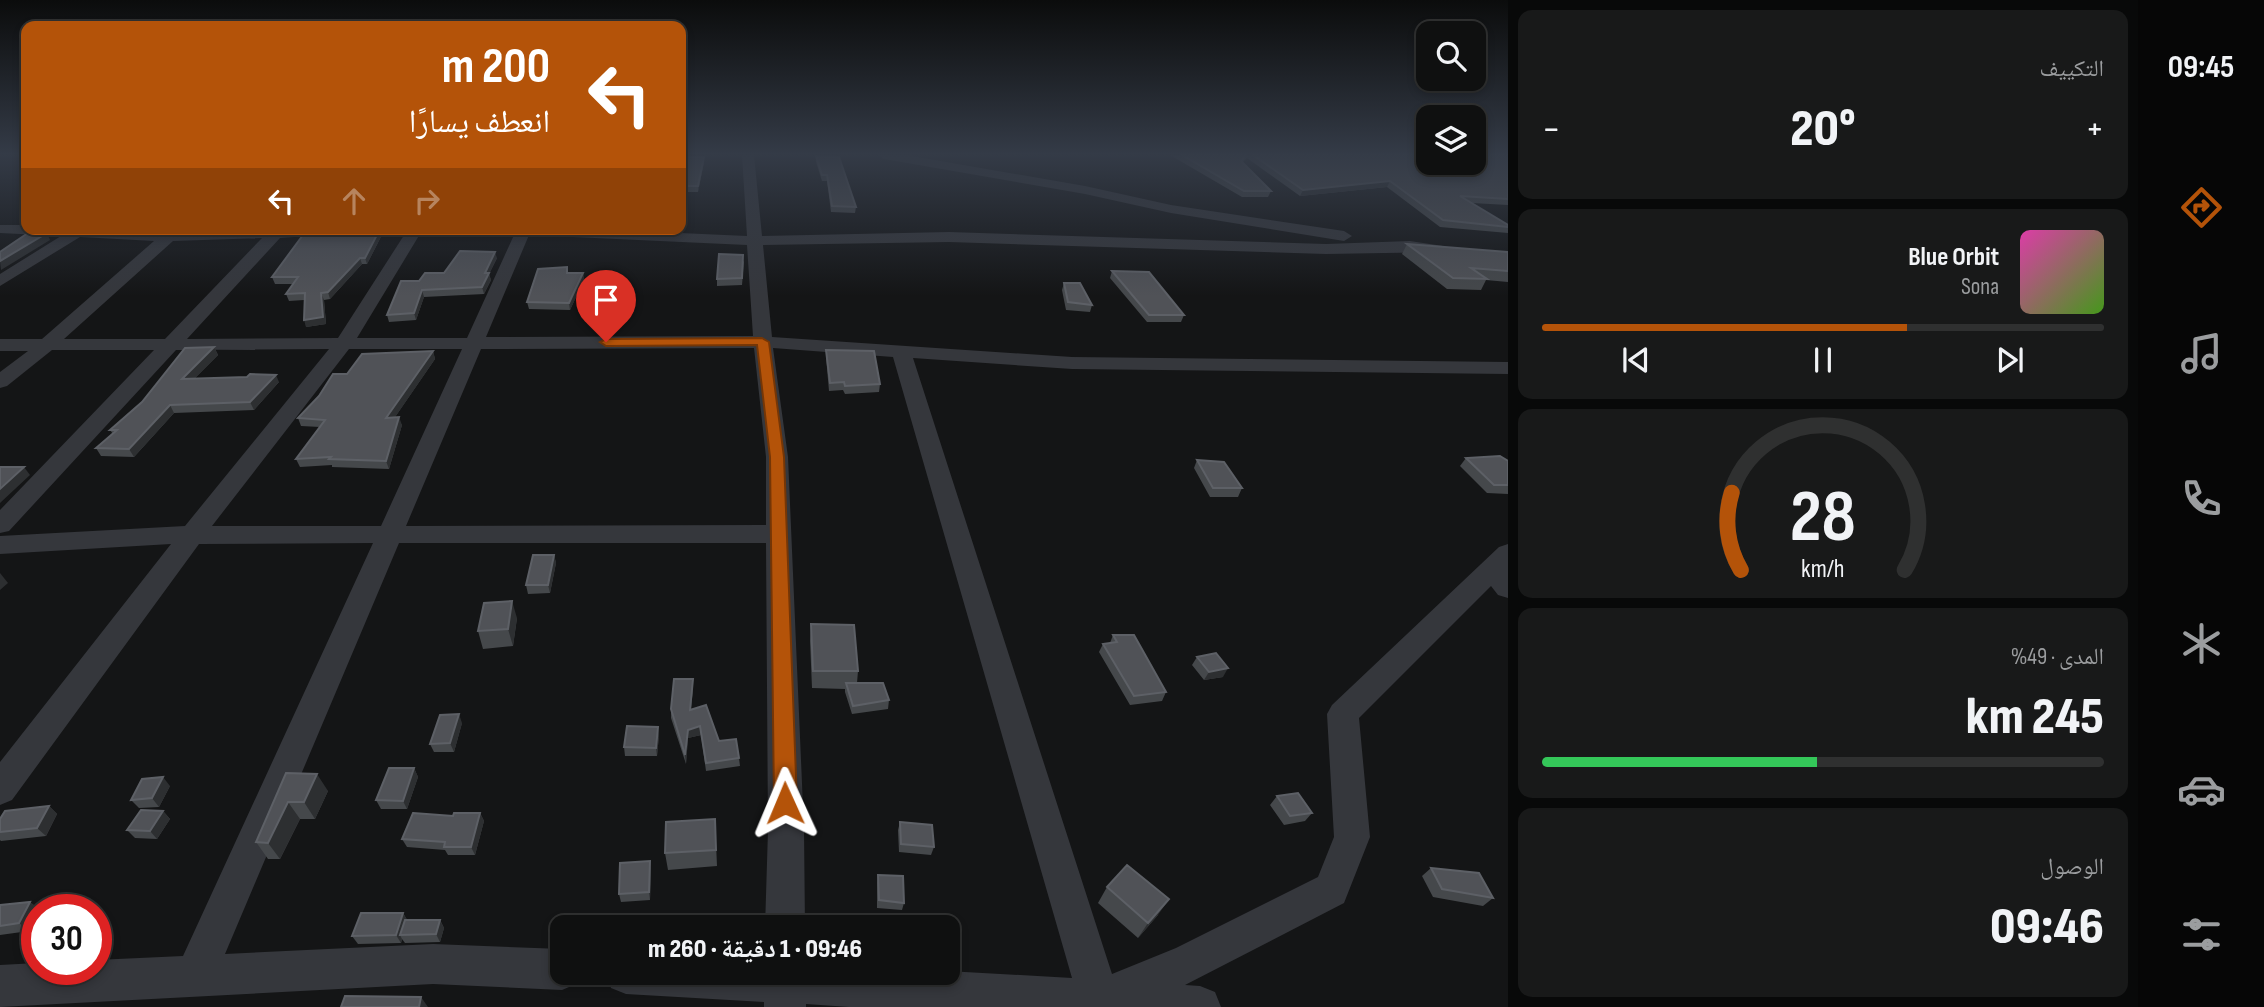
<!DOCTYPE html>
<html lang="ar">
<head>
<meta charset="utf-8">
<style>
  body { margin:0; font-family:"Sofia Sans Condensed","Noto Naskh Arabic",sans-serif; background:#181919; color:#f1f3f6; direction:rtl; height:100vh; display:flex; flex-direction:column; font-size:26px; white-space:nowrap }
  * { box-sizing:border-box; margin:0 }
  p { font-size:23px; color:#9b9d9f }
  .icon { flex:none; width:38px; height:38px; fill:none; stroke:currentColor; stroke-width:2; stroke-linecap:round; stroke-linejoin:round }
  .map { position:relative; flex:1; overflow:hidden; direction:ltr }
  .sheet { display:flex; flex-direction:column; gap:10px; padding:10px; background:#080909; width:630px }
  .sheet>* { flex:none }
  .hud { position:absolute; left:21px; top:21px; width:665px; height:214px; border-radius:14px; box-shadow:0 4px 10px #0003,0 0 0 2px #2f3030; direction:rtl; background:#b45309; color:#fff; overflow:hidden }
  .tools { position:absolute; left:1416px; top:21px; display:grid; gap:14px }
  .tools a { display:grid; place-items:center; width:70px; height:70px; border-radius:14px; background:#0f1010; box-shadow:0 4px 10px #0003,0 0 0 2px #2f3030; font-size:35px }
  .speed { position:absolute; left:21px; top:894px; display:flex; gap:14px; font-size:35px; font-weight:700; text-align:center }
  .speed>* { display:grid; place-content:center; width:91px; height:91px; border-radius:50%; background:#0f1010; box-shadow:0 4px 10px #0003,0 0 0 2px #2f3030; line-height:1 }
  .speed .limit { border:10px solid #d22; background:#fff; color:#111 }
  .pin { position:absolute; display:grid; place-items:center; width:60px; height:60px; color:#fff; margin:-72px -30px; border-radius:50% 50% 50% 0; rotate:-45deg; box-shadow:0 0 7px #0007 }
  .pin .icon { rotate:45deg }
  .me { position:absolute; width:77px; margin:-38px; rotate:359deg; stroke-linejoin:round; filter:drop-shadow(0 0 5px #0008) }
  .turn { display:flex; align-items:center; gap:24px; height:147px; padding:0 21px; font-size:32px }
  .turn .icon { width:91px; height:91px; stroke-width:2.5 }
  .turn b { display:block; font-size:49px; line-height:60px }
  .lanes { display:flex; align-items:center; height:66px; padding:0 21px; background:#0003; justify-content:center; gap:35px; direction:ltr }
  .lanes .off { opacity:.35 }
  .big { font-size:52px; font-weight:800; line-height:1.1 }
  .sheet .widget { flex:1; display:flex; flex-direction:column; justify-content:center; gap:10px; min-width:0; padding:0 24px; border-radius:14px; background:#181919 }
  .sheet .dial { align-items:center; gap:0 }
  .dial svg { height:182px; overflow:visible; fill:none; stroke:#2f3030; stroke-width:7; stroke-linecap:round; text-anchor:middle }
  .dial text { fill:#f1f3f6; stroke:none }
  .song { display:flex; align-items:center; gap:21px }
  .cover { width:84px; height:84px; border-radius:10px; background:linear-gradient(135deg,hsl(320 70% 55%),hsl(100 70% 35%)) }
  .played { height:7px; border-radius:4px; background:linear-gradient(90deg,#b45309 65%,#2f3030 65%) }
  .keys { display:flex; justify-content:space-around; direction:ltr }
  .heat { display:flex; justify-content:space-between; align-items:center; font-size:38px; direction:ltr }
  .charge { height:10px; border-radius:5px; background:linear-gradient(90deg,#34c759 49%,#2f3030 0) }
  .trip { position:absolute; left:550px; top:915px; width:410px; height:70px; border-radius:14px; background:#0f1010; box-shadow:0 4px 10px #0003,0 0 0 2px #2f3030; font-weight:800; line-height:70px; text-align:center; direction:rtl }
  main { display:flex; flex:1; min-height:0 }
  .dock { display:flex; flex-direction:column; width:126px; justify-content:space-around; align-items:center; background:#060606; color:#9b9d9f }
  .dock .icon { width:49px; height:49px }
  .dock .selected { color:#b45309 }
  .dock b { font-size:32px; color:#f1f3f6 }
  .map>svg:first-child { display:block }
</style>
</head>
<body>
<main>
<nav class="dock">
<b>09:45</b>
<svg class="icon selected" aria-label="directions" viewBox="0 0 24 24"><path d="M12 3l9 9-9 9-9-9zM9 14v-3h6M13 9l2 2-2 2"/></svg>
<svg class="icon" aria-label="music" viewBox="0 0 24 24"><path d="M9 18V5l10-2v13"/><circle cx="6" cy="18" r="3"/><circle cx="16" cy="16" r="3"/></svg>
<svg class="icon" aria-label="phone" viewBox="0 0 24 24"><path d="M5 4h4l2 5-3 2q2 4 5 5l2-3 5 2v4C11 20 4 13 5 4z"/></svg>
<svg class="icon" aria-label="climate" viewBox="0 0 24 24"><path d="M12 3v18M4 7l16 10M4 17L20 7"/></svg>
<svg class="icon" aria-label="car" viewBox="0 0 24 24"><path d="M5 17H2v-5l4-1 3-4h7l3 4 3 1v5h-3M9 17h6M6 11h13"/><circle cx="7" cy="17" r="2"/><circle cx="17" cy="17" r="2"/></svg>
<svg class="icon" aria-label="filters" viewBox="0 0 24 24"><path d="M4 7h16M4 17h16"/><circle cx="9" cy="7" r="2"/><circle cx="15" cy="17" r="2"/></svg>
</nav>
<section class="sheet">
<div class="widget"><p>التكييف</p>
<div class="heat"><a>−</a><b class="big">20°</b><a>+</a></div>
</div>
<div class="widget">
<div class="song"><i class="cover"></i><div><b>Blue Orbit</b><p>Sona</p></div></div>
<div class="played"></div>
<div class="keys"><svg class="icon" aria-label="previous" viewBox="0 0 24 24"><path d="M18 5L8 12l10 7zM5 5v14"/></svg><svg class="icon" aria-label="pause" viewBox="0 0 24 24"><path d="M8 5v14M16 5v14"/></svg><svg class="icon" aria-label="next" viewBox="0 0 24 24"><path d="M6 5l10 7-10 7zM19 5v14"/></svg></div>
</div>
<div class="widget dial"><svg viewBox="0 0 100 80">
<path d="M14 69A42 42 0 1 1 86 69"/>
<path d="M14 69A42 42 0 0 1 10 35" stroke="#b45309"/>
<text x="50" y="56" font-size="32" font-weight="700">28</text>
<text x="50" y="72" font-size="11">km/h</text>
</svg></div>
<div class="widget"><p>المدى · 49%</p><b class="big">245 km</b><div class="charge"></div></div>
<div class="widget"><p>الوصول</p><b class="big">09:46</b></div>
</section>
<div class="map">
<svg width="1508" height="1007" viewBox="0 0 1508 1007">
  <rect width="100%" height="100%" fill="#141516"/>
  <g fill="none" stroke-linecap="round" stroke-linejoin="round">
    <path fill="#35373c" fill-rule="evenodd" d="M742,155h12l8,81 187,-4 377,12 84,-3 33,5 3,3 -3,3 -117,2 -377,-12 -186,3 9,92 300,20 436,5v12l-436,-5 -159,-11 199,616 64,-26 142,-71 16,-40 -7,-123 5,-9 167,-158 9,-3v54l-10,-3 -7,-9 -132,132 11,119 -26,66 -159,82 15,1 15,6 6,15h-372l-43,-3v3h-42v-5l-138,-8 -15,-6 -6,-15 342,-2 125,7 -179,-621 -120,-9 15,109 16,373 1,98h-40l3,-98 -2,-287h-367l-174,411 208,-10 129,5v24h19l-5,11 -14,6 -129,-6 -433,23v-42l37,-2v7h59v-10l87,-4 190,-413 -174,1 -187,256 -12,5v-43l171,-218 -171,10v-18l185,-10 144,-177 -153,1 -167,181 -9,2v-23l154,-160h-102l-45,36 -7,2v-16l28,-21h-28v-12h42l112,-98 -74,-4 -80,49v-12l61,-38 -61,-3v-8h26v4l116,3 216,-3 -7,4 -71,5 -93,101 151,-1 70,-109h15l-66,109h110l47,-103 -30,-2 -7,-4h114l156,7zM529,235l218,10 6,91 -267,1zM262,238l-97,101h-101l109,-98zM754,348l12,109v68l-360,1 75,-177zM349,349h113l-81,177h-169z
      M878,155h28l179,31 86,19 173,26 8,5 -8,5 -173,-28 -86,-19 -201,-35z"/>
  </g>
  <path fill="#45484b" d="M1170,155h338v50l-36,-2 36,22v8l-68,-6 -53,-40 -87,9 -53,-38 -4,4 28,29 -3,6h-26z
    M816,156l40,51 -1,6 -24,-1 -4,-31h-5l-6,-19z
    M681,157l23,5 -6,30h-17z
    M385,229l-18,35h-5l-32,35 -6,1 2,24 -20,3 -2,-27 -15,1 -3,-7 7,-10h-18l-3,-7 52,-42z
    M1407,244l101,8v30l-22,-2 -5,10 -34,-1 -45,-35z
    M497,258l-8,16 2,6 -7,14 -60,3 -8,23 -27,2 -2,-7 32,-34z
    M744,261l-2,24 -25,1v-7z
    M567,267l1,6h15l1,7 -14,30 -41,-1 -2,-7z
    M1112,271l72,44 -3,7h-34l-37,-44z
    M1064,283l28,22 -2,7 -24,-2 -4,-20z
    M214,347l4,8 -24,24 85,3 -25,28 -80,3 -40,44 -33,-1 -5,-8 17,-14 -3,-4z
    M826,350l54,34 -1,8 -34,2 -2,-4 -14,1 -3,-34z
    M433,351l2,8 -40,58 7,8 -13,44 -57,-2v-2l-32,2 -4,-8 24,-32 -19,-1 -3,-8 49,-44z
    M1466,458l42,3v33l-21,-1 -27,-27z
    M1197,460l45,28 -4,9h-28l-16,-29z
    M554,555l2,8 -6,30 -22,1 -2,-9z
    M517,618l-4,28 -30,3 -5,-18z
    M811,624l47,47 -1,12 32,17 -1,9 -36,5 -7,-22v-3l-33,-1 -2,-47z
    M1113,635l53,57 -4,9 -32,4 -31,-53 4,-8 7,-1z
    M1197,657l26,20 -19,3 -12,-15z
    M693,679v9l-2,21 28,32 20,17 1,8 -34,5 -5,-36 -13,3 -2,26 -15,-46v-9z
    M462,723l-8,29h-20l-4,-8z
    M659,735l-2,21h-32l-1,-9z
    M414,768l4,9 -11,32h-26l-5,-9z
    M286,773l42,18 -13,28h-15l-20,40h-12l-12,-17z
    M170,786l-11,21 -20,1 -8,-8z
    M1277,796l35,17 -7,8 -21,4 -14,-20z
    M49,806l8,8 -11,22 -45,5 -1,-1v-21z
    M163,811l7,8 -13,20 -22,-1 -8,-8z
    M480,813l4,8 -9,34h-27l-3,-5 -38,-3 -5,-8 51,-23z
    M715,819l2,47 -49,4 -3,-17z
    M900,822l34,25 -3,8 -32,-3 -1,-22z
    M1431,868l62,30 -10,8 -50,-9 -11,-21z
    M651,869l-1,31 -29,2 -2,-8z
    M878,875l26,28 -2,7 -25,-2v-25z
    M1107,887l51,28 -20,23 -40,-35z
    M0,905l40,4 -11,22 -29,4z
    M403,913l4,7h33l4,8 -4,14 -35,1 -3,-4 -1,4 -43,1 -6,-8z"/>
  <path fill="#2d2f31" d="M704,157v5l-6,30v-6z
    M1390,181l-3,6 -87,9 3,-6z
    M380,229h5l-18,35 -2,-6z
    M47,233l3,7 -49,30 -1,-9z
    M495,252l2,6 -8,16 2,6 -7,14 -2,-7 3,-14z
    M360,258l2,6 -32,35 -2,-7z
    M583,273l1,7 -14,30 -1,-7z
    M422,290l2,7 -8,23 -2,-7z
    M321,293l3,7 2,24 -20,3 -2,-7z
    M214,347l4,8 -32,32 -4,-8z
    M433,351l2,8 -46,67 -3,-8z
    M276,375l3,7 -25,28 -4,-8z
    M170,405l4,8 -40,44 -5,-8z
    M399,417l3,8 -13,44 -3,-8z
    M24,467l6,8 -30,28v-14z
    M554,555l2,8 -6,30 -2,-8z
    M0,573l8,10 -8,7z
    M512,601l5,17 -4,28 -5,-17z
    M1228,668l-5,9 -19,3 5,-8z
    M693,679v9l-3,30v-8z
    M459,714l3,9 -8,29 -4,-9z
    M700,726l1,9 -13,3 -2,26 -1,-9 3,-25z
    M658,727l1,8 -2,21 -1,-8z
    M414,768l4,9 -11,32 -4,-8z
    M317,774l11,17 -13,28 -11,-17z
    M163,777l7,9 -11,21 -7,-9z
    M288,802l12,17 -20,40 -12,-16z
    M49,806l8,8 -11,22 -9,-8z
    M163,811l7,8 -13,20 -7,-8z
    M480,813l4,8 -9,34 -4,-8z
    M650,861l1,8 -1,31 -1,-8z
    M1169,899l-11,16 -20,23 10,-15z
    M30,902l10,7 -3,1v5l-8,16 -10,-8z
    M403,913l5,8 -8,14 2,4 -1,4 -5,-8z
    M440,920l4,8 -4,14 -4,-8z
    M421,997l7,10h-9z"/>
  <path fill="#505257" stroke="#5d6066" stroke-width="2" d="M1182,155h64l-5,6 30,30h-27z
    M1253,155h175v8h46v-8h34v44l-48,-3 48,29v2l-65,-7 -53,-39 -87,9z
    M816,156l23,1 17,50 -24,-1 -5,-31h-5z
    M681,157h23l-6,29h-17z
    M347,229h33l-15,29h-5l-32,34 -7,1 2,24 -19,3 1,-27 -19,1 12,-17h-26l31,-42h21l5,-5z
    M28,233h19l-47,28v-9z
    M1407,244l101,8v19l-37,-3 16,11 -34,-1z
    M460,251l35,1 -10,21h4l-7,14 -60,3 -8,23 -27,2 14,-34h18l6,-8h19z
    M719,254l24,1 -1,23 -25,1z
    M567,267v6h16l-14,30 -42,-1 11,-33z
    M1112,271l37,1 35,43h-35z
    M1064,283h16l12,22 -24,-3z
    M214,347l-32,32 65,-2 3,-3 26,1 -26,27 -80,3 -41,44 -33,-1 21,-18h-7l32,-28 43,-54z
    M826,350l48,1 6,33 -35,2 -1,-4 -14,1z
    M433,351l-47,67 13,-1 -13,44 -57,-2 2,-2 -35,2 29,-39 -27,-2 21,-22 14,-22h14l15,-20z
    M1500,456l8,5v24h-14l-28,-27z
    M1197,460l27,2 18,26h-29z
    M0,467h24l-24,22z
    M533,555h21l-6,30h-22z
    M512,601l-4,28 -30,2 6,-28z
    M811,624l43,1 4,46h-45z
    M1113,635h21l32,57 -32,4 -31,-52 14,-2z
    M1216,653l12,15 -19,4 -12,-15z
    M674,679h19l-3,31 16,-5 13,36 17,-2 3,19 -33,5 -6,-37 -12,4 -3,25 -14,-46z
    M846,683h37l6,17 -36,6z
    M459,714l-9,29 -20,1 10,-29z
    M627,726l31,1 -2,21 -32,-1z
    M389,768h25l-11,33 -27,-1z
    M286,773l31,1 -13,28h-16l-20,41 -12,-1z
    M163,777l-11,21 -21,2 11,-21z
    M1298,793l14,20 -22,3 -13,-20z
    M49,806l-12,22 -37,4v-13l5,-8z
    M141,810l22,1 -13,20 -23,-1z
    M413,813l40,3 1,-3h26l-9,34h-27l1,-5 -43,-3z
    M715,819l1,31 -51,3 1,-31z
    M900,822l32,3 2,22 -33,-3z
    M650,861l-1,31 -30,2 1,-31z
    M1127,865l42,34 -21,24 -41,-36z
    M1431,868l48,5 14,25 -51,-9z
    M878,875l25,1 1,27 -25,-3z
    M30,902l-11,21 -19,3v-21z
    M361,913h42l-7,22 -44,1z
    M405,920h35l-4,14 -36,1z
    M345,996l76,1 -2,10h-78z"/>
  <linearGradient id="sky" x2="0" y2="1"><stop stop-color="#0b0c0c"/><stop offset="0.52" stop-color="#343b47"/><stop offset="1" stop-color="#343b47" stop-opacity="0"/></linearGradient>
  <rect width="1508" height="296" fill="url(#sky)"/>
  <path fill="#b45309" stroke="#753606" stroke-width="2" d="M762,338l7,4 15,115 13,346 -4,7 -8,3 -8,-3 -3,-7 -4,-346 -13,-112 -151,1 -6,-4 6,-3z"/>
</svg>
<div class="tools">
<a><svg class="icon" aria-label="search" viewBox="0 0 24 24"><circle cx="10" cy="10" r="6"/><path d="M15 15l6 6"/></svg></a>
<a><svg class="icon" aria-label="layers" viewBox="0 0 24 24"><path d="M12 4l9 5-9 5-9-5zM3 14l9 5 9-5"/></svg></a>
</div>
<div class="speed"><div class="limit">30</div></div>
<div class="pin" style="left:606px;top:342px;background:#d93025"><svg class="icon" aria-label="arrive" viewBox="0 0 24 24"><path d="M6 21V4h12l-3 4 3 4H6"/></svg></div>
<svg class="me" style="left:785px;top:803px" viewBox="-20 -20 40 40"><path d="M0-17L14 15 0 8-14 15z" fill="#b45309" stroke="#fff" stroke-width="4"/></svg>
<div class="trip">09:46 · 1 دقيقة · 260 m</div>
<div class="hud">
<div class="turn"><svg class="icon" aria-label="left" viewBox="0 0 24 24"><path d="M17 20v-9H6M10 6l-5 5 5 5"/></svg><div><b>200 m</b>انعطف يسارًا</div></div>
<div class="lanes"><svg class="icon" aria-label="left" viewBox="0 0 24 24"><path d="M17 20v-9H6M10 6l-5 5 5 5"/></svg><svg class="icon off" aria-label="ahead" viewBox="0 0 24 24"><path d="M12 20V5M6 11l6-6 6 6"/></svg><svg class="icon off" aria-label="right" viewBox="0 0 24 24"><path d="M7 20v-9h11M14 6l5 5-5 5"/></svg></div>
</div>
</div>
</main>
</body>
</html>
